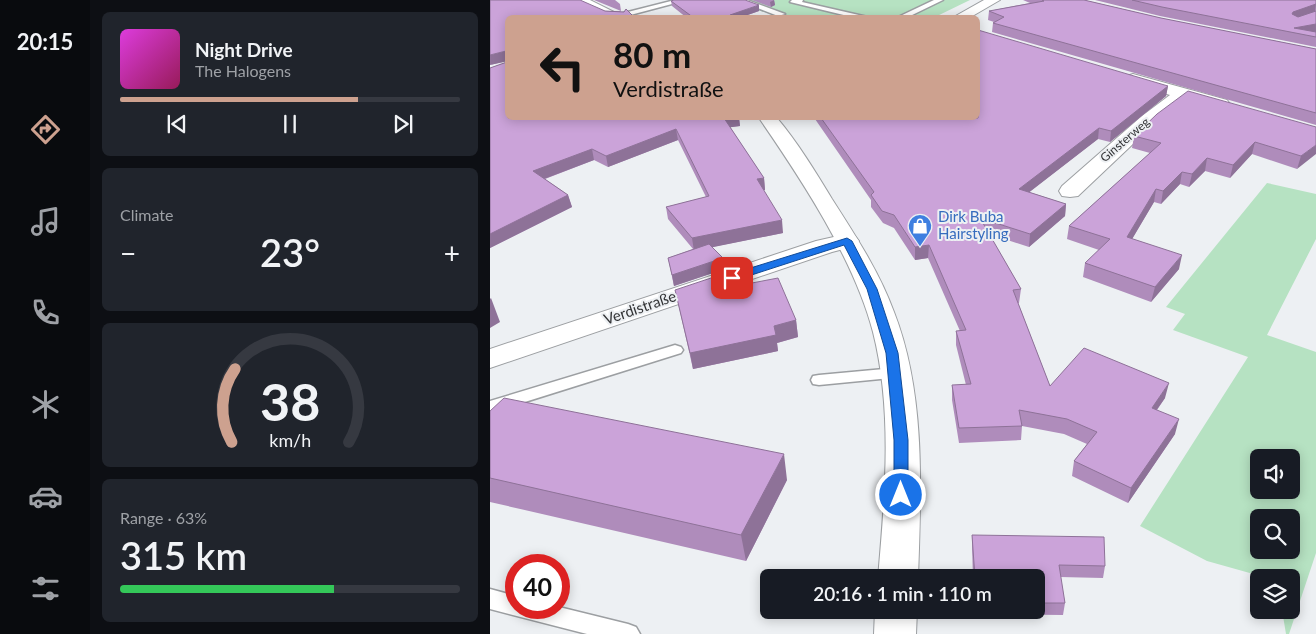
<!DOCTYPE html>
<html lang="en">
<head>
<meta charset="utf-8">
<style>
  body { margin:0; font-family:Lato,sans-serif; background:#20242c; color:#f1f3f6; height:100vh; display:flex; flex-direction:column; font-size:19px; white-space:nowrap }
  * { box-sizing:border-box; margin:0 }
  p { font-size:16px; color:#9ea1a6 }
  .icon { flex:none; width:28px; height:28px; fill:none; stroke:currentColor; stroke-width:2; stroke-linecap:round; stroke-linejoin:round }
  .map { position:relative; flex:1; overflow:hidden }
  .details { display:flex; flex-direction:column; gap:12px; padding:12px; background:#0d0f14; width:400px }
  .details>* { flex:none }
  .guide { position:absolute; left:15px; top:15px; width:475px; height:105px; border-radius:8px; box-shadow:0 2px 12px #0003; background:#cda18f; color:#111; overflow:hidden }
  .controls { position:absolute; left:760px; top:449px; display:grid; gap:10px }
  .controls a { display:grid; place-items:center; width:50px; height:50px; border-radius:8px; background:#171b24; box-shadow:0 2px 12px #0003; font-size:25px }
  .speed { position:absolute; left:15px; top:554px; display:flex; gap:10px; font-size:25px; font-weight:700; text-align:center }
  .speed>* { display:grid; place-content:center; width:65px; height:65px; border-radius:50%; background:#171b24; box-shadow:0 2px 12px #0003; line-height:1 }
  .speed .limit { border:8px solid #d22; background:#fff; color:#111 }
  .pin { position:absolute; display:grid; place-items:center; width:42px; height:42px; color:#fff; margin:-21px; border-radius:10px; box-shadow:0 2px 8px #0006 }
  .me { position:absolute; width:55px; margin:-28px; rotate:0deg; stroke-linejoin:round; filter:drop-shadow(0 0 4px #0008) }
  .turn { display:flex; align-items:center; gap:18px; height:105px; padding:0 25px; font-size:22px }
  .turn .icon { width:65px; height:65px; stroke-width:2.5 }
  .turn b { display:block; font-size:35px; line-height:42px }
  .big { font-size:38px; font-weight:600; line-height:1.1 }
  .details .tile { flex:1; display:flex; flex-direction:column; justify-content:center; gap:8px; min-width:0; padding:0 18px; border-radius:8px; background:#20242c }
  .details .dial { align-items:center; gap:0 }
  .dial svg { height:130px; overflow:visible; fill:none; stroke:#363941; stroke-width:7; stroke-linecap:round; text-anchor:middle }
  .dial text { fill:#f1f3f6; stroke:none }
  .song { display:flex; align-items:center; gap:15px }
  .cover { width:60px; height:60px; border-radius:8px; background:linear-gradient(135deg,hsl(300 70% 55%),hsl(330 70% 35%)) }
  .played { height:5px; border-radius:2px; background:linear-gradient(90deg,#cda18f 70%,#363941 70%) }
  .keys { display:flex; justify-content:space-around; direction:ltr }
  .heat { display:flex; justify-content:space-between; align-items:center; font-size:28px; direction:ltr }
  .charge { height:8px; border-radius:4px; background:linear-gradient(90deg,#34c759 63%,#363941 0) }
  .trip { position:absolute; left:270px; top:569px; width:285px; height:50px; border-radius:8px; background:#171b24; box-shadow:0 2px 12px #0003; font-weight:600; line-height:50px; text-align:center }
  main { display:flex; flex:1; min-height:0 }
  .tabs { display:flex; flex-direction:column; width:90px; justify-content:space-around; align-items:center; background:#090b0e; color:#9ea1a6 }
  .tabs .icon { width:35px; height:35px }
  .tabs .current { color:#cda18f }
  .tabs b { font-size:22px; color:#f1f3f6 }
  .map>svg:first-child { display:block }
</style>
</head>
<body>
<main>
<nav class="tabs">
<b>20:15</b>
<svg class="icon current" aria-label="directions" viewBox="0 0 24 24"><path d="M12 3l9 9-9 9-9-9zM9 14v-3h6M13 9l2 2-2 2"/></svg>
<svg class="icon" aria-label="music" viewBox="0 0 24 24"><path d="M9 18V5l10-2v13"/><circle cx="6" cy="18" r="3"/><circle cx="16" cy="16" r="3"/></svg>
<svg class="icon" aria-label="phone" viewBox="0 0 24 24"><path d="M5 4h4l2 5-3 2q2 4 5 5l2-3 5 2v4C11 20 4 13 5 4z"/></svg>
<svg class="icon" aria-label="climate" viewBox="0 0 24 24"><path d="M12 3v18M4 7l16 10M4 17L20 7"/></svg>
<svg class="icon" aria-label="car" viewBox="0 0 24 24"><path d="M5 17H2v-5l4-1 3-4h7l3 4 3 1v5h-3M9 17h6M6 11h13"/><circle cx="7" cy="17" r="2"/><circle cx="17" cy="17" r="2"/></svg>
<svg class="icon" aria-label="filters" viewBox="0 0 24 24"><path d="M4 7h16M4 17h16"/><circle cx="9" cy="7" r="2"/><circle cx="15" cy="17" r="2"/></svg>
</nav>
<section class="details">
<div class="tile">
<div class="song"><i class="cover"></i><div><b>Night Drive</b><p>The Halogens</p></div></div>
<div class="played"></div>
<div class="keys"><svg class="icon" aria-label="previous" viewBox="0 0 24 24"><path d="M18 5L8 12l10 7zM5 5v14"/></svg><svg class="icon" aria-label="pause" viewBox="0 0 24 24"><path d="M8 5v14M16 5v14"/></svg><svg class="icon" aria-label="next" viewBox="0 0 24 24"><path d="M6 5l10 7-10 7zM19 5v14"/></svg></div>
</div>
<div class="tile"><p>Climate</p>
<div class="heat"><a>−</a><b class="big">23°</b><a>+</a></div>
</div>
<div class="tile dial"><svg viewBox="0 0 100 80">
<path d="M14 69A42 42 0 1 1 86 69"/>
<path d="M14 69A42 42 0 0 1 16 24" stroke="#cda18f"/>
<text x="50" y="56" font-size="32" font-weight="700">38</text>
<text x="50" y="72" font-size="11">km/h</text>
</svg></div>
<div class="tile"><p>Range · 63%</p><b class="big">315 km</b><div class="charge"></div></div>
</section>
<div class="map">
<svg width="826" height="634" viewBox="0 0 826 634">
  <rect width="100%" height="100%" fill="#edf0f3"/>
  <path fill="#b6e2c2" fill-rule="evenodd" d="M258,0h222l-37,18 -153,-1 -35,-11z
    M777,183l49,11v45l-49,96 49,17v201l-27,81h-3l-4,-24h9v-32l-27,-1 -57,-16 -67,-35 108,-169 -75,-27 12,-16 -19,-7zM769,458h32v32h-32zM769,518h32v32h-32z"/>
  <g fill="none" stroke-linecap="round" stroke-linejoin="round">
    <g stroke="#9c9fa2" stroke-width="3">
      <path id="lane" d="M185,0h12l-68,18 -7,-2z
        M247,0h10l38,14 -7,2z
        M313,0l-1,2 70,16h-16l-66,-16 2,-2z
        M444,0h9l-37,18h-10z
        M185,345l6,2 2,3 -2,3 -191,60v-12z
        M405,368l6,1 2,4 -2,4 -82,8 -6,-1 -2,-4 2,-4 6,-1z
        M0,589l26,7v12l43,-1 69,17 8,3 4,7h-53l-97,-25z"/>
    </g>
    <g stroke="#9c9fa2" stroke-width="2">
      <path id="street" d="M494,0h16l-31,18h-17z
        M643,74l94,26 3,4 -3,4 -6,1 -35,-10 -32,25 -76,72 -8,1 -8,-1 -3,-5 3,-5 80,-70 28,-21 -43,-13 -2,-3 2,-3z
        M357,234l8,2 4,5 -4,5 -23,6 -342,116v-19l326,-108z"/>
    </g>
    <g stroke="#9c9fa2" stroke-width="2">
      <path id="secondary" d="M83,0h17l36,18h-18l-33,-15z
        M269,118h18c21,25 38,53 55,81 23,36 47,72 62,113 32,82 27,178 24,266h-40c7,-81 15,-167 -5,-246 -19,-73 -72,-153 -114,-214z
        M385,610h42l-1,24h-42z"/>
    </g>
    <use href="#lane" fill="#fff" fill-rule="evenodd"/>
    <use href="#street" fill="#fff" fill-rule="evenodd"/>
    <use href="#secondary" fill="#fff" fill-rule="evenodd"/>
  </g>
  <path fill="#af8cbb" d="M104,0h21l5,4 1,7 -113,107h231l1,8 -10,1 34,51 1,12h-2l20,43 -71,14 13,22 -51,17 -6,-28 25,-9 -25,-30 -2,-12 40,-10 -28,-57 -70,27 -14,-7 -49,19 23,16 4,12 -82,41v-180l17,-6v-1l-17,4 115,-54h16z
    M262,0h22l1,5 -4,2z
    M533,0h61l77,18 155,31v76l-324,-93 1,-9 1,-1 -6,-2 1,-9 41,-8z
    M605,0h221v47l-156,-31z
    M181,1l88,10 -20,7h-52l-15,-12z
    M678,86l-2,10 -56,46 -12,-3 -69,53 37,12 -1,12 -36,31 -40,-13 32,55 -2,14h-1l32,83 115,12 -8,12 18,24 -47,69 -56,-27 2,-15 13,-17 -23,-10 -42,-8 -1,14 -62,3 -7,-43v-15h14l-10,-40v-14h4l-32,-73 -13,2 -21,-32 -11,-5 -12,-16v-7l-56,-81v-1h163z
    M826,127l-19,42 -45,-15 -22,24 -25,-7 -16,16 -9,-3 -19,20 -7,-2 -22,37 47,30 -28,33 -68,-25 2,-14 14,-13 -32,-11 2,-13 81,-73 -18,-5 2,-12z
    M262,283l44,37 2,17 -21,6 1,8 -85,18 -18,-79z
    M0,411l297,69 -41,81 -256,-59z
    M482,535l133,31 -2,12 -43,-1 5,26 -2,12 -87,-1 -1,-4h61v-32h-63l-1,-31z"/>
  <path fill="#8e7298" d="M284,0l1,5 -4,2 -1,-5z
    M826,4l-1,8 -25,9 3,-9z
    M269,5v6l-20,7h-9v-3z
    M826,24v9l-22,-5z
    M16,51l2,10 -18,4v-10z
    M678,86l-2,10 -56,46 1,-11z
    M234,118h15l1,8 -15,2z
    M609,128l-1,11 -80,62 1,-12z
    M186,129l2,11 -70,27 -2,-11z
    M765,142l-3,12 -22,24 3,-13z
    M826,145v9l-19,15 4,-13z
    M102,149l2,11 -58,22 -3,-11z
    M717,158l-2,13 -16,16 3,-13z
    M692,172l-2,12 -19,20 2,-13z
    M274,178l1,12 -7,1 -1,-12z
    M666,189l-2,13 -29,49 2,-14z
    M78,195l4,12 -82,41v-14z
    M576,204l-1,12 -36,31 1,-13z
    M292,220l1,13 -89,18 -2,-13z
    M439,245l-1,13 -13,2v-13z
    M692,255l-3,14 -28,33 4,-15z
    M233,258l2,11 -51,17 -2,-11z
    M1,298l9,24 -10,6v-29z
    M306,320l2,17 -21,6 1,8 -85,18 -3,-16 84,-27z
    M679,383l-4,15 -17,24 4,-14z
    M689,419l-4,15 -47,69 3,-15z
    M294,454l3,26 -41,81 -5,-26z"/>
  <path fill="#cba3d9" stroke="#8e7298" d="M0,0h90l25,11 19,1 2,-3 9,9h-127v100h217h-1l40,60 -7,1 25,41 -90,18 -26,-31 43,-11 -33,-67 -70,27 -14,-7 -59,22 35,24 -78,39v-166l17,-6 -1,-11 -16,4z
    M184,0h71l14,5 -29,10 4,3h-40l-23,-17z
    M552,0h42l77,18 155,31v64l-323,-90 11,-6 -15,-6 55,-10z
    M642,0h184v4l-23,8 -1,2 6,3 18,-6v13l-22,4 22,4v5l-154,-30z
    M488,30l190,56 -57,45 -12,-3 -80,61 47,15 -36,30 -50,-16 41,71 -8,1 37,96 34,-38 85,35 -17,25 27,11 -48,69 -57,-27 23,-29 -30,-13 -48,-9 3,16 -63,2 -7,-43 19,-1 -15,-53 10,-1 -37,-85 -14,2 -21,-32 -12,-4 -11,-16 3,-3 -53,-74h157z
    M698,91l128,36v18l-15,11 -46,-14 -22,23 -26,-7 -15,16 -10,-2 -19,19 -7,-2 -29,48 55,18 -27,32 -70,-24 25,-24 -41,-13 92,-83 -27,-7 23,-22z
    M219,244l14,14 -51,17 -4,-17z
    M248,269l14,14 26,-5 18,42 -22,6 2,9 -86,18 -15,-63z
    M14,398l280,56 -43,81 -251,-57v-67z
    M482,535l132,2 1,29 -46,-1 6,38h-29v-25h-61z"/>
  <path fill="#1a73e8" stroke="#114b97" d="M357,238l5,3 25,48 21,64 10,87v55l-2,4 -5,2 -5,-2 -2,-4v-55l-8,-87 -19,-64 -23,-44 -108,35 -4,1 -6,-3 2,-3z"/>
  <defs>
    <g id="shop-pin" transform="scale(1.25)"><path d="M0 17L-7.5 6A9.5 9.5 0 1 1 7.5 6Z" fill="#3f7fe0" stroke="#edf0f3"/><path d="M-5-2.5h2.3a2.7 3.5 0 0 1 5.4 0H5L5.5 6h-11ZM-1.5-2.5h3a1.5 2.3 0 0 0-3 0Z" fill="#fff"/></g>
  </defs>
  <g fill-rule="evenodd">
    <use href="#shop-pin" x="430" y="226"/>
  </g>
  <g text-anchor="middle" stroke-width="4" stroke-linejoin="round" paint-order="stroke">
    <g font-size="12" fill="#313234" stroke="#edf0f3">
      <text transform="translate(635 140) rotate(-41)" y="4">Ginsterweg</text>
    </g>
    <g font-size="15" fill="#366cbe" stroke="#edf0f3" text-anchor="start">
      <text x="448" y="222">Dirk Buba<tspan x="448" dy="17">Hairstyling</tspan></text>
    </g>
    <g font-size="15" fill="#313234" stroke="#edf0f3">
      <text transform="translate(150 308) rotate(-19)" y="5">Verdistraße</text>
    </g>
  </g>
</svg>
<div class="controls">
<a><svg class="icon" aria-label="sound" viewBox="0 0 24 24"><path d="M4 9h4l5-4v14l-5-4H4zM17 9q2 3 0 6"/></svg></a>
<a><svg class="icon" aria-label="search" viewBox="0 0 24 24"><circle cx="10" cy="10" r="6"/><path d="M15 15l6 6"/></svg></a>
<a><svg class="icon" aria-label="layers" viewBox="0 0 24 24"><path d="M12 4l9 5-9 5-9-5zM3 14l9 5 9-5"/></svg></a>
</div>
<div class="speed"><div class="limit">40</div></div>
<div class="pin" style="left:242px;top:278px;background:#d93025"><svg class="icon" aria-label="arrive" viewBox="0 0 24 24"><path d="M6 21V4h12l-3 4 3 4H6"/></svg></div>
<svg class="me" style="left:411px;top:495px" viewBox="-20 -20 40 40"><circle r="17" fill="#1a73e8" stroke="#fff" stroke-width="3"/><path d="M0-11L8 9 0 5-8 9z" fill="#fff"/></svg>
<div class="trip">20:16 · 1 min · 110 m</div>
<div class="guide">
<div class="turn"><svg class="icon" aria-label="left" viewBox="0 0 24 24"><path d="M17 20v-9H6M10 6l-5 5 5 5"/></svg><div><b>80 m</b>Verdistraße</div></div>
</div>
</div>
</main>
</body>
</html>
